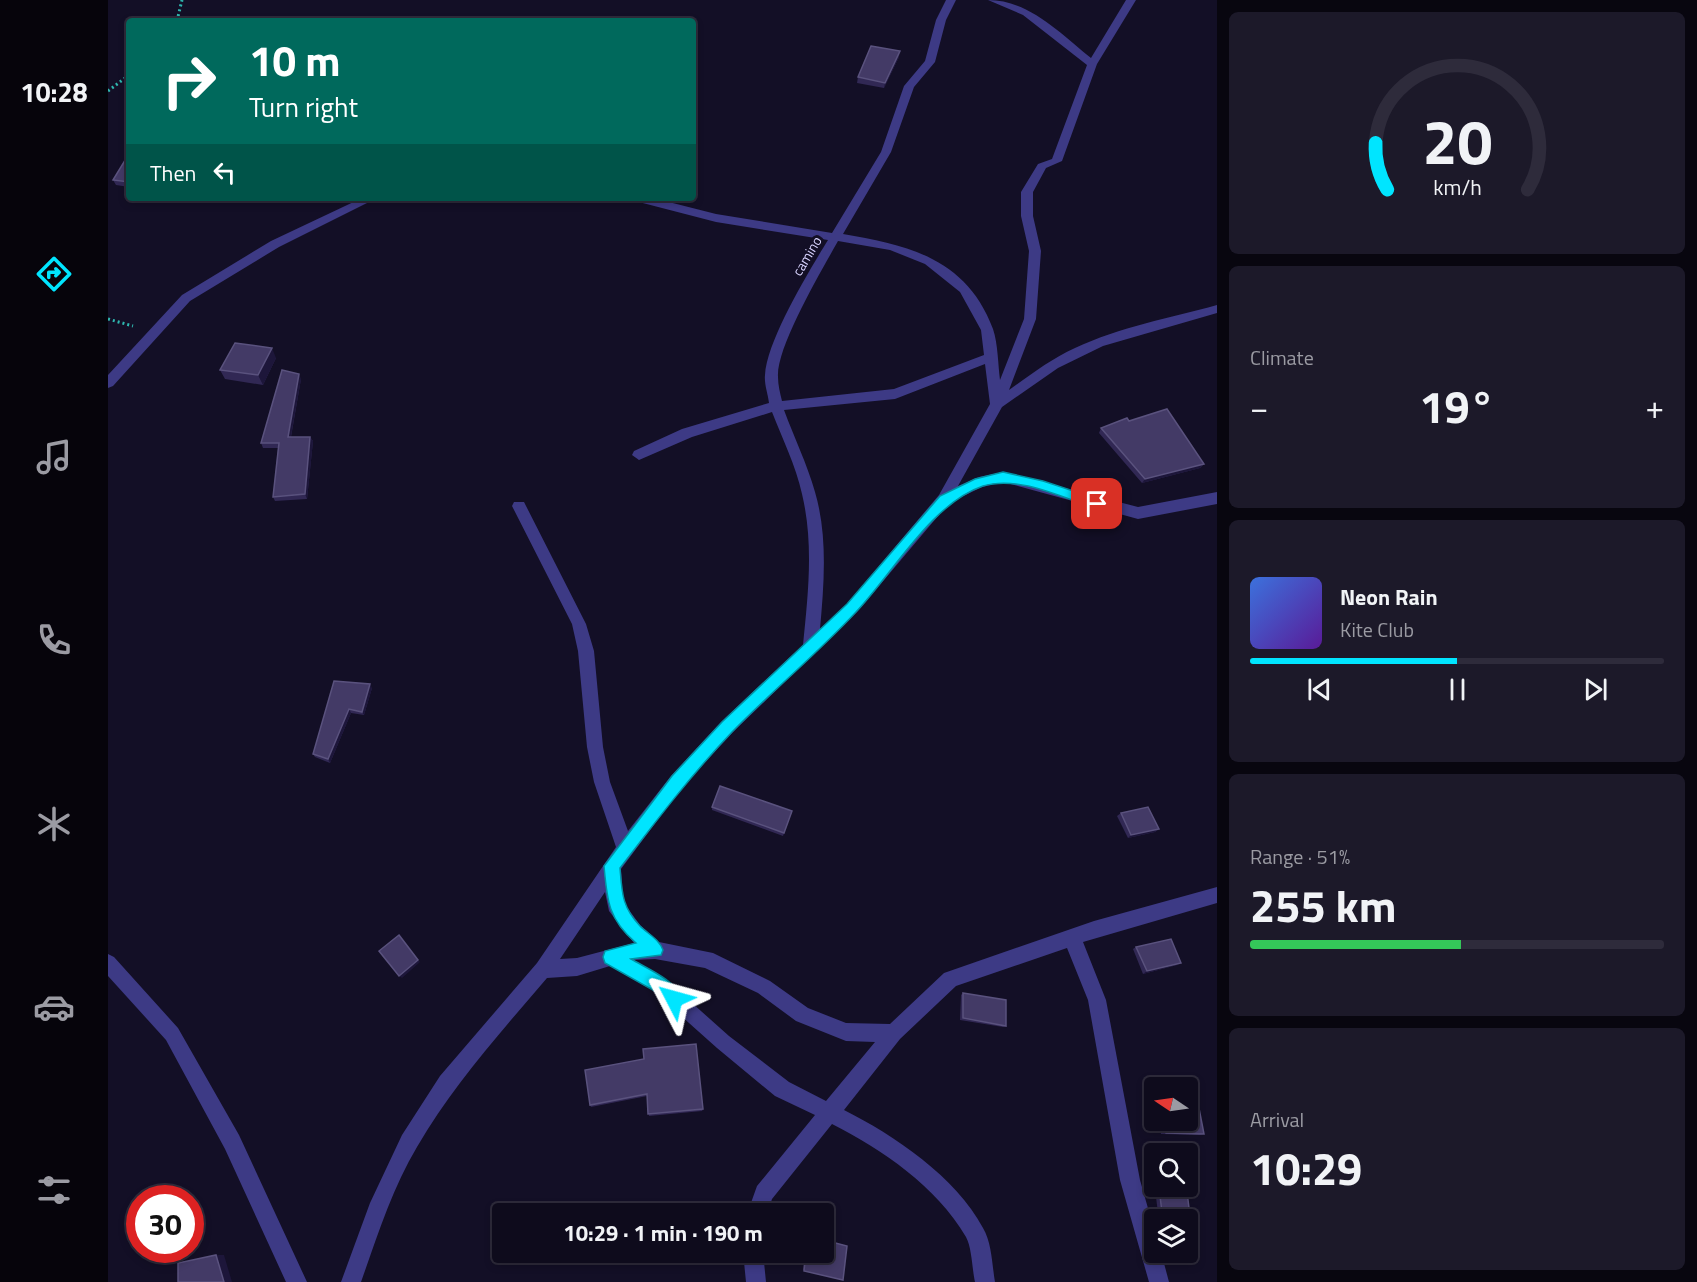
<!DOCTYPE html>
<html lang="en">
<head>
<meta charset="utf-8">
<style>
  body { margin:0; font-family:"Titillium Web",sans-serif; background:#1c1929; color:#f1f3f6; height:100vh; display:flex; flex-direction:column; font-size:22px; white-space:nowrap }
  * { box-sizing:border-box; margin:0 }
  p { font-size:20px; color:#9b9ba3 }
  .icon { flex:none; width:33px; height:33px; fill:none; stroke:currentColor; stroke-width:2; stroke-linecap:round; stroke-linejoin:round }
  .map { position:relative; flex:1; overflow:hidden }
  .side { display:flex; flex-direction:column; gap:12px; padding:12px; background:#08060f; width:480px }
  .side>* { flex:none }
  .top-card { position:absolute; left:18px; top:18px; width:570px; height:183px; border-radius:6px; box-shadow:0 3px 9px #0003,0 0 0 2px #2e2b3b; background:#00695c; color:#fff; overflow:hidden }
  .needle { width:39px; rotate:283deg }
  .tools { position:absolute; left:1036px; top:1077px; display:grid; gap:12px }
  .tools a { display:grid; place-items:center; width:54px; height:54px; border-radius:6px; background:#0e0b1c; box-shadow:0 3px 9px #0003,0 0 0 2px #2e2b3b; font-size:30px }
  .speed { position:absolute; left:18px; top:1185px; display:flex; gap:12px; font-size:30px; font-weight:700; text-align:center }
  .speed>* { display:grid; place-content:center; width:78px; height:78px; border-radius:50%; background:#0e0b1c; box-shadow:0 3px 9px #0003,0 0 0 2px #2e2b3b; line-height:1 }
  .speed .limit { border:9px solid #d22; background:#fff; color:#111 }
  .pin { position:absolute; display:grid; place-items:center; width:51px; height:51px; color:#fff; margin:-26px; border-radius:12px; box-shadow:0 3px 9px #0006 }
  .me { position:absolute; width:66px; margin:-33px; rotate:309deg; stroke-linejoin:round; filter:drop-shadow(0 0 4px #0008) }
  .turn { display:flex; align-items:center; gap:21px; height:126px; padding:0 24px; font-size:27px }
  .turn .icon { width:78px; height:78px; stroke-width:2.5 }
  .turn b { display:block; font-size:42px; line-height:51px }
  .then { display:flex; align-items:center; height:57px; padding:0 24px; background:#0003; gap:12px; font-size:22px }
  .big { font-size:45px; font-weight:700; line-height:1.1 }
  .side .card { flex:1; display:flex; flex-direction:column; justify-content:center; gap:9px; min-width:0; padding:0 21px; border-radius:9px; background:#1c1929 }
  .side .dial { align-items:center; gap:0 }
  .dial svg { height:156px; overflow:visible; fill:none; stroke:#2e2b3b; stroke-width:7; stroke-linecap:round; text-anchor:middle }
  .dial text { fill:#f1f3f6; stroke:none }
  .song { display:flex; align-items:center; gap:18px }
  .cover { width:72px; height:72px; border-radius:9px; background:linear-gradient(135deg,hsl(220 70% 55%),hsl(270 70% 35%)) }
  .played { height:6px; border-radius:3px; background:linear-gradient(90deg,#00e5ff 50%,#2e2b3b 50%) }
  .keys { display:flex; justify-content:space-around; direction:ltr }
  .heat { display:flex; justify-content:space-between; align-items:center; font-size:33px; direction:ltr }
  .charge { height:9px; border-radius:4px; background:linear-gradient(90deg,#34c759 51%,#2e2b3b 0) }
  .trip { position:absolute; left:384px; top:1203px; width:342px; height:60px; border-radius:6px; background:#0e0b1c; box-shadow:0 3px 9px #0003,0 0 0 2px #2e2b3b; font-weight:700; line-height:60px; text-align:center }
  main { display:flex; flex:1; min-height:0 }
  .tab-bar { display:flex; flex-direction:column; width:108px; justify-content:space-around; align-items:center; background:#06040b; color:#9b9ba3 }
  .tab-bar .icon { width:42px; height:42px }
  .tab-bar .selected { color:#00e5ff }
  .tab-bar b { font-size:27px; color:#f1f3f6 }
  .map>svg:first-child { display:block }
</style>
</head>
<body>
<main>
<nav class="tab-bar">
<b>10:28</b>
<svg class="icon selected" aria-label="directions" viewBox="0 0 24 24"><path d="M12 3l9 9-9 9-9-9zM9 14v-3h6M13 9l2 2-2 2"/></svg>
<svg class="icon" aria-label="music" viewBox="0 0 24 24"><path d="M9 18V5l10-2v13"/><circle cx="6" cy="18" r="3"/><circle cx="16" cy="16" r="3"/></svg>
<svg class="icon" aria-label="phone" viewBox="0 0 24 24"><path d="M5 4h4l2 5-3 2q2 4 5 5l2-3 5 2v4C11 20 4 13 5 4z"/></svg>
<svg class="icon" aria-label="climate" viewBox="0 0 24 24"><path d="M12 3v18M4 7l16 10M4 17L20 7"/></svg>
<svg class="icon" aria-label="car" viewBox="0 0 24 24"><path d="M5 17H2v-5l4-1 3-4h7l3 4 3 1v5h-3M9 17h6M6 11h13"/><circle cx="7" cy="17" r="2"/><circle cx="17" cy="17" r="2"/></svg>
<svg class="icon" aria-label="filters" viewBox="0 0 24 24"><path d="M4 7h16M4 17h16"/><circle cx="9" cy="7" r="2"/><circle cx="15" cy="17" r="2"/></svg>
</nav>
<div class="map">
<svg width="1109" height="1282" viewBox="0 0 1109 1282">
  <rect width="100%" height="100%" fill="#130f26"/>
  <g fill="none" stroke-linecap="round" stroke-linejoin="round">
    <path stroke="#2fb8b0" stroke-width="3" stroke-dasharray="2 3" stroke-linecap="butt" d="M69,21l5,-21
      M0,91l21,-16
      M0,319l25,7"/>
    <path fill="#3d3a85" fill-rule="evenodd" d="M838,0h10l-10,20 -11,42 -21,25 -23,65 -48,82c66,11 124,25 150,95 5,15 5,35 7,51l24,-61 5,-68 -8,-35v-24l17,-28 14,-5 35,-94 -64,-50 -35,-15c41,0 73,34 103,58l35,-58h10l-39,64 -35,97 -16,7 -13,24v24l8,35 -5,68 -27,71c21,-15 42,-31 66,-42 45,-21 95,-30 142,-43v8l-114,33 -45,22 -56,39 -44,79 21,-9 24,-5 135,35 79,-15v12l-79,15 -135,-37 -21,5 -33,16 -92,109 -124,120 -50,54 -62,83 2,33 17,23 19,17 54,11 57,28 38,27 38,15 44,1 54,-51 150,-52 123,-34v16l-134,39 23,58 34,180 15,53v19h6l8,30h-20l-29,-102 -32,-180 -21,-52 -111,38 -56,53 -56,71c50,25 112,67 139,118 9,15 9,37 12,54h-20c-3,-13 -3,-34 -9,-45 -30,-51 -83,-87 -134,-113l-60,75 -5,15h-20l10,-28 58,-71 -40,-19 -58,-48 -65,-58 -42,-24 -33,10 -30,2c-46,54 -94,107 -130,169 -25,42 -40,90 -56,135h-20l29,-79 32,-68 38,-59 97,-113 79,-116 -22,-65 -7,-35 -9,-96 -6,-27 -60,-118 2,-4h10l62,122 8,27 9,96 7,35 18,49 43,-55 50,-54 82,-77c5,-50 11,-101 -1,-151 -6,-28 -20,-56 -30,-82l-80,25 -53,23 -7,-5 2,-4 48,-22 87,-26c-1,-9 -5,-19 -4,-28 2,-35 44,-104 63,-135l-112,-18 -81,-21 -2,-3h20l63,16 116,19 49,-81 23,-66 21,-25 11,-41zM730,241l52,9 35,14 35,28 21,38 3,25 -90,34 -112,12c-2,-8 -4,-16 -4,-24 -2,-30 44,-107 60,-136zM877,364l5,40 -51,91 -92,109 -27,25c4,-44 8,-93 -5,-137 -8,-28 -21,-55 -31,-82l111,-11zM497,892l4,19 25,32 -57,15 -17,1zM547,959l50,9 53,25 38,28 50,20 29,1 -49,59 -37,-19 -60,-46 -65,-58 -30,-18z
      M254,198h15l-98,49 -89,54 -77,85 -5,2v-13l74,-80 89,-54z
      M0,954l6,3 64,71 61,107 68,147h-21l-61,-133 -59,-109 -58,-64z
      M635,1252h20l3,30h-20z"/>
  </g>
  <path fill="#312854" d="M791,57l-15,31 -27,-5 1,-6z
    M21,157v30l-13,-2 -3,-5z
    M168,358l-13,27 -38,-6 -5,-9z
    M193,379l-10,58h19l3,4 -6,58 -32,2 -2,-4 5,-49h-15l-2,-5z
    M1021,421l75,43 -4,4 -58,15 -43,-50 2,-5z
    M226,681l38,7 -8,27 -13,-2 -21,50 -15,-6 -2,-3z
    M604,807l80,4 -9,25 -71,-26z
    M1013,813l38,16 -4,3 -27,6 -11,-22z
    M1028,947l41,18 -34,9 -10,-25z
    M855,993l43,33 -3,1 -43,-7 1,-25z
    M536,1059l59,50 -1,2 -53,5 -2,-20 -56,11 -1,-2z
    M1051,1120h29l16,14 -4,1 -39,-1z
    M1051,1188l31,28 -32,-3 -3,-24z
    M697,1252h19l19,28 -40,-10z"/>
  <path fill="#1d163a" d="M792,51l-1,6 -15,31 1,-5z
    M164,348l4,10 -13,27 -5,-10z
    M191,374l2,5 -11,62 -2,-4z
    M202,437l3,4 -6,58 -2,-5z
    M1096,464l-4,4 -58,15 3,-4z
    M262,684l2,4 -8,27 -2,-3z
    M241,709l2,4 -21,50 -2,-4z
    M1051,829l-4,3 -27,6 3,-3z
    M291,935l21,27 -18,16 -3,-2z
    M1073,963l-4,2 -34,9 4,-3z
    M108,1255h8l8,27h-8z"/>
  <path fill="#433a66" stroke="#5a527e" stroke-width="1.5" d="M763,46l29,5 -15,32 -27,-6z
    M19,157h2v25l-16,-2z
    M127,343l37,5 -14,27 -38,-5z
    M174,370l17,4 -11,63h22l-5,57 -32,3 6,-54h-18z
    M1059,409l37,55 -59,15 -44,-51 26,-10 2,3z
    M226,681l36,3 -8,28 -13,-3 -21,50 -15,-5z
    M612,786l72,25 -8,22 -72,-26z
    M1040,807l11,22 -28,6 -10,-22z
    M291,935l19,25 -19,16 -20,-25z
    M1063,939l10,24 -34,8 -11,-24z
    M855,993l43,7v26l-43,-8z
    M588,1044l7,65 -55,5 -1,-20 -57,11 -5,-35 59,-11 -1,-10z
    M1080,1098h9l7,36 -38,-1 -3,-13h25z
    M1051,1188l28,4 3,24 -28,-4z
    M716,1240l23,6 -4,34 -39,-9 2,-19h18z
    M108,1255l8,27h-46v-19z"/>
  <path fill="#00e5ff" stroke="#0095a6" stroke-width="1.5" d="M895,472l40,9 58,19 2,4 -6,5c-34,-11 -78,-34 -114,-23 -51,17 -90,87 -127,126 -39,42 -84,79 -124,120 -41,43 -76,89 -112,136 2,25 2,39 20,58 8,8 19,13 23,24l-2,5 -30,4c17,10 44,21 52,40l-3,6 -6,2 -21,-17 -48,-27 -2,-6 2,-6 31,-8c-28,-24 -29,-43 -32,-77l68,-90 50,-54 125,-118 93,-108 35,-17z"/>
  <g text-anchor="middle" stroke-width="6" stroke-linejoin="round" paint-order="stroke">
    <g font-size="14" fill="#d9d4ff" stroke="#130f26">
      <text transform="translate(699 256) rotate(-59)" y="5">camino</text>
    </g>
  </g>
</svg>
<div class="tools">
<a><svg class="needle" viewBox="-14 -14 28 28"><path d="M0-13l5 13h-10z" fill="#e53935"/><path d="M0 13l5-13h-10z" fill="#9b9ba3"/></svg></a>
<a><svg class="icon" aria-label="search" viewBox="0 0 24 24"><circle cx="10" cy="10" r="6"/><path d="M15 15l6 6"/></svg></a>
<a><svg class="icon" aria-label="layers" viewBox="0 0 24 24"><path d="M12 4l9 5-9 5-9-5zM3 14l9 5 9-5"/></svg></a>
</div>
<div class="speed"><div class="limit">30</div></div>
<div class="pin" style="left:989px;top:504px;background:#d93025"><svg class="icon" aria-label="arrive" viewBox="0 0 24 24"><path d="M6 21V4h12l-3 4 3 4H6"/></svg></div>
<svg class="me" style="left:566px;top:999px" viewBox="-20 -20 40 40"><path d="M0-17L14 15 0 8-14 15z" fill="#00e5ff" stroke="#fff" stroke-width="4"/></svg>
<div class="trip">10:29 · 1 min · 190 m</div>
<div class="top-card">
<div class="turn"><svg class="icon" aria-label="right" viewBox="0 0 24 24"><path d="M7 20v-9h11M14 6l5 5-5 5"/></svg><div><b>10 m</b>Turn right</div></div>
<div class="then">Then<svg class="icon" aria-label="left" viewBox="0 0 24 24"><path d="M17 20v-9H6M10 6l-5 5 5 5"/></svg></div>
</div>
</div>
<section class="side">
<div class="card dial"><svg viewBox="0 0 100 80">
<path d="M14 69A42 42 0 1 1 86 69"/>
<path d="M14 69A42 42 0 0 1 8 45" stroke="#00e5ff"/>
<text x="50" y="56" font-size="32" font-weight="700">20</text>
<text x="50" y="72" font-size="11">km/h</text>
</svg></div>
<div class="card"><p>Climate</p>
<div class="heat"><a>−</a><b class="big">19°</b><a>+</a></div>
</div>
<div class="card">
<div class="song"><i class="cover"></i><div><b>Neon Rain</b><p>Kite Club</p></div></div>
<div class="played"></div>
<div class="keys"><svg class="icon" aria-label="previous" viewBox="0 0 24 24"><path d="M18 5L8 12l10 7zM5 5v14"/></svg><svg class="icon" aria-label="pause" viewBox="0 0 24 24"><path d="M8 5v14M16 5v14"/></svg><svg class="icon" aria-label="next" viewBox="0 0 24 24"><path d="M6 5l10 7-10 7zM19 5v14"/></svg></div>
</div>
<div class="card"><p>Range · 51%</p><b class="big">255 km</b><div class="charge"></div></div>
<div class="card"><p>Arrival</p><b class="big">10:29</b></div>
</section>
</main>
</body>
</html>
